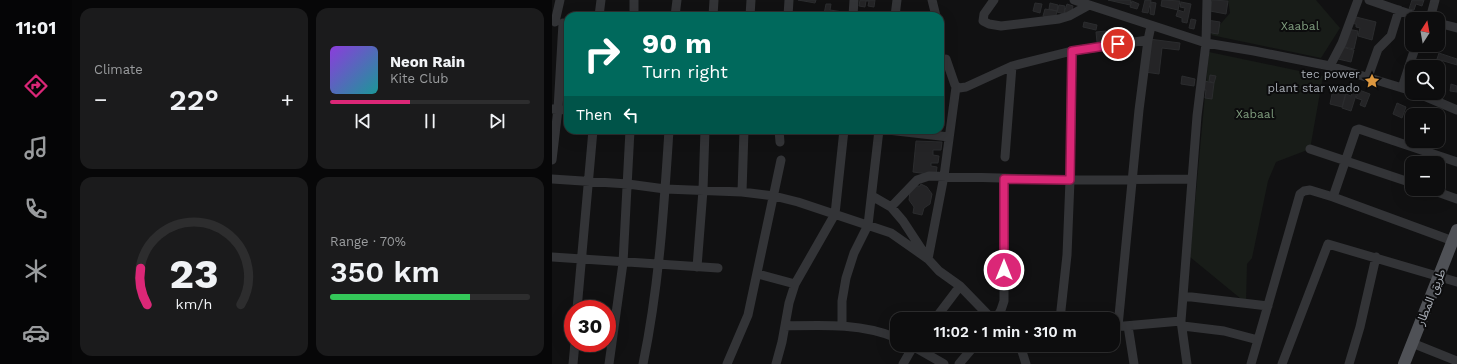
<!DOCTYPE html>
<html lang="en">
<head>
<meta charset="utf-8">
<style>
  body { margin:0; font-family:"Work Sans","Noto Sans Arabic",sans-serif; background:#1b1b1c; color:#f1f3f6; height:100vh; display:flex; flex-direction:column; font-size:15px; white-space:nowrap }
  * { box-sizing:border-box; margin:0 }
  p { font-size:13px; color:#9a9c9e }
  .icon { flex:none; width:22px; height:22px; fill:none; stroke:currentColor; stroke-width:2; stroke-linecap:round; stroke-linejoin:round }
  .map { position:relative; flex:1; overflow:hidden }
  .side { display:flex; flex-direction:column; gap:8px; padding:8px; background:#070708; width:480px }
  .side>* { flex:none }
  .banner { position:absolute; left:12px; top:12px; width:380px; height:122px; border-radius:12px; box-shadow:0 4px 16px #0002,0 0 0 1px #2d2d2e; background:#00695c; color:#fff; overflow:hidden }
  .needle { width:26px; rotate:11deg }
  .fabs { position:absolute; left:853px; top:12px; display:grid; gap:8px }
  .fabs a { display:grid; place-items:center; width:40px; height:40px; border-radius:8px; background:#0d0d0e; box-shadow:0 4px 16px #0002,0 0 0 1px #2d2d2e; font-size:20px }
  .speed { position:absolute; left:12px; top:300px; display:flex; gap:8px; font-size:20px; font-weight:700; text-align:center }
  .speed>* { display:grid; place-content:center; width:52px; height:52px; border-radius:50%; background:#0d0d0e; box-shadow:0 4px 16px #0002,0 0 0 1px #2d2d2e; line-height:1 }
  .speed .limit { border:6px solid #d22; background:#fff; color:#111 }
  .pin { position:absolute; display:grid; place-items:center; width:34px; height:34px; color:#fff; margin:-17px; border:2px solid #fff; border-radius:50%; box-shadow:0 1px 4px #0007 }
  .me { position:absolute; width:44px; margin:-22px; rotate:0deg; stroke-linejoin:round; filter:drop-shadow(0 0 3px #0008) }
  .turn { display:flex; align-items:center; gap:14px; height:84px; padding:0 12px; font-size:18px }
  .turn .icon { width:52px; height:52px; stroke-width:2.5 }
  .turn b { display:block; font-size:28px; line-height:34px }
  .then { display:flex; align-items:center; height:38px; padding:0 12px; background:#0003; gap:8px; font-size:15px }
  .big { font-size:30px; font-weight:600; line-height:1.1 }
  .side .tile { flex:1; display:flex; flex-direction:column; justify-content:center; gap:6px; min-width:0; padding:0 14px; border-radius:12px; background:#1b1b1c }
  .side .dial { align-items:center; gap:0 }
  .dial svg { height:104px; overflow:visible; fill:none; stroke:#2d2d2e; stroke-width:7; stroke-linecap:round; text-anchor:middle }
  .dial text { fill:#f1f3f6; stroke:none }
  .song { display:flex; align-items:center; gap:12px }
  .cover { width:48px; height:48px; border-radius:6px; background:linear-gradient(135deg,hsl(270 70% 55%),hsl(180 70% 35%)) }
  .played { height:4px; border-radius:2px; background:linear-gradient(90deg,#db2777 40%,#2d2d2e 40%) }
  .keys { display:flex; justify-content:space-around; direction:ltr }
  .heat { display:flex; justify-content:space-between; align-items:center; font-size:22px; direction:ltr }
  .charge { height:6px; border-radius:3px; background:linear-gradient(90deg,#34c759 70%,#2d2d2e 0) }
  .side .tiles { flex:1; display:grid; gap:8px; grid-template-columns:repeat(2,1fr) }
  .trip { position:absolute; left:338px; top:312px; width:230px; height:40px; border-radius:12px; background:#0d0d0e; box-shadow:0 4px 16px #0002,0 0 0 1px #2d2d2e; font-weight:600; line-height:40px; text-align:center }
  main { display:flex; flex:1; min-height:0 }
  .tab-bar { display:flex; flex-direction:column; width:72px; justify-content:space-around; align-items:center; background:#050506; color:#9a9c9e }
  .tab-bar .icon { width:28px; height:28px }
  .tab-bar .on { color:#db2777 }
  .tab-bar b { font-size:18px; color:#f1f3f6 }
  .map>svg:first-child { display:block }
</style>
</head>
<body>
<main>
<nav class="tab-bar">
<b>11:01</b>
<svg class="icon on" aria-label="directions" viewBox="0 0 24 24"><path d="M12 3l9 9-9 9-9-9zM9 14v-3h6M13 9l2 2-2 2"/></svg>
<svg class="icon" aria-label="music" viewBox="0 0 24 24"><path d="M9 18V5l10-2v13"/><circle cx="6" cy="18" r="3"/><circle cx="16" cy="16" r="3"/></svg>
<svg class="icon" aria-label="phone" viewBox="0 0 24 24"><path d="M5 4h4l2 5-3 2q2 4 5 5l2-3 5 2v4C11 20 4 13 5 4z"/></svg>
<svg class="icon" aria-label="climate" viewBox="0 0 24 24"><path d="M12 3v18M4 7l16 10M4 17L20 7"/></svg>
<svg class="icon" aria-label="car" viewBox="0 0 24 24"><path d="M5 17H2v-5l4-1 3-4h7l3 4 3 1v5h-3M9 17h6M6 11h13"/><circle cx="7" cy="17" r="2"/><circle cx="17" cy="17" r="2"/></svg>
</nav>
<section class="side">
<div class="tiles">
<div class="tile"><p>Climate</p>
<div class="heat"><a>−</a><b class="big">22°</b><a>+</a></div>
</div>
<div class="tile">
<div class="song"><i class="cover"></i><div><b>Neon Rain</b><p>Kite Club</p></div></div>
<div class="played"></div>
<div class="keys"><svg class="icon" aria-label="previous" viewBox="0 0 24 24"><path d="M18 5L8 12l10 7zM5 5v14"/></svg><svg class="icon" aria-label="pause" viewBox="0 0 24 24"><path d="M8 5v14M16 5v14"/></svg><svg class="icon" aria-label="next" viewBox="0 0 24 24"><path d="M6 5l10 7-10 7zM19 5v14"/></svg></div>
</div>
<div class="tile dial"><svg viewBox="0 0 100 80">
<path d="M14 69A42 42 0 1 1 86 69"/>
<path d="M14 69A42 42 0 0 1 9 41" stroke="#db2777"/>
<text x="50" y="56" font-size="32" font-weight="700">23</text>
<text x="50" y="72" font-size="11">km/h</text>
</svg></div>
<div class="tile"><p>Range · 70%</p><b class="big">350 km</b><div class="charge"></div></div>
</div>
</section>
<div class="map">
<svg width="905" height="364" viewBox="0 0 905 364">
  <rect width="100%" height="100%" fill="#111112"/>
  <path fill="#181c18" d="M676,0h88l24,28 -19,30 -110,-23 19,-22z
    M657,52l114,24 -13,73 -34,13 -8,19 -16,77 -5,6 -1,39 -56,-46z"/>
  <path fill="#242426" stroke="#2b2c2e" d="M246,0h18l-1,3z
    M308,0h15l-1,7 -6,-1 1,-5h-3l-1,6 -6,-1z
    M556,0h23l-1,5z
    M593,0h6l-3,13 -6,-1z
    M610,0l18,1 -2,9 -17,-4z
    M660,0l16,1 -2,13 -16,-3z
    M860,0h12l-2,6 -6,-2 -2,6 -5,-1z
    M580,1l7,3 -2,5 -7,-2z
    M599,2l5,1 -2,12 -4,-1z
    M629,2l10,2 -4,19 -5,-1v-4l-6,-2 2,-6 6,2 1,-4 -5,-1z
    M483,3l7,1 -2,9 -7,-2z
    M498,3l8,2 -1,6 -8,-2z
    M274,4h5l-1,6 13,2 -1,4 -18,-2z
    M515,4l6,2 -2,9 -7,-2z
    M507,5l6,1 -1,8 -7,-2z
    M493,9l12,2 -2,8 -12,-3z
    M800,16l24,6 -4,18 -14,-4 2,-8 -4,-1v-3l-6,-1z
    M639,19l5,1 -2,9 -5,-1z
    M655,20l13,2 -2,12 -13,-2z
    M532,22l13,3 -1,5 -13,-3z
    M796,29l10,2 -4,18 -10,-2z
    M554,31l1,10 -10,1 -1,-10z
    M597,39l31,4 -1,7 -17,-2 -3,26 -14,-2z
    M789,47l13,3 -3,12 -13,-3z
    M887,53l18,6v6l-20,-6z
    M882,62l7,2 -3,9v-6h-6z
    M658,75l6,1 -2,7 -5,-2z
    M630,76l13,3 -1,7 -13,-2z
    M652,81l10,2 -2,16 -7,-1 1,-8h-3z
    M899,84l6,2v6l-7,-1z
    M802,88l4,1 -7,22 -9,-3 4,-14 5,2z
    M781,89l13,3 -4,15 -12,-3z
    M807,90l11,4 -5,13 -5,-2 2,-5 -6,-2z
    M845,103l9,4 -4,11 -9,-4z
    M364,141l26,1 -1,8h-8v5l6,1 -1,7h-7v3l6,1 -1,8 -23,-3z
    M369,184l6,3 5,7 -2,10 -6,4 -2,7 -9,-2 1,-6 -5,-7 1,-9 6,-5h4z"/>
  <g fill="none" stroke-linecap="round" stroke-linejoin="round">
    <path stroke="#333437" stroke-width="9" d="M380,0l4,16
      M442,0l-10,14 -1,7 6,3 12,2 58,-7 10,-3 20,-11
      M522,0l132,43 48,8 76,15 82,25
      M817,0l55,19
      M47,16l2,-16
      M82,16v-16
      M123,16l2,-16
      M161,16l1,-16
      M198,16l1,-16
      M236,16l1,-16
      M301,16l1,-16
      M343,16l2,-16
      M878,19l5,-19
      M3,22l5,-22
      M886,23l19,5
      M388,34v1
      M394,59l9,26 4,3 7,-1 46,-21 60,-15 76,-11 3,-14
      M778,66l12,-23 16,-43
      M816,77l10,-28 13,-13 8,-26
      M850,88l14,-43
      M865,93l40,17
      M1,109l15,1
      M227,130l1,12
      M336,130l61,7
      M758,149l102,34
      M453,157l7,-91
      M0,160l6,-51 5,-86
      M0,179l76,5 37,5 77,3 32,4 24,6 93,31 37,26 11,12 21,15 32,33
      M877,189l28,10
      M190,192l2,-62
      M320,196l19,11 12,14 23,35
      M781,197l23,-67 3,-1 98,33
      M339,207l26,-27 12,-4 141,4 122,-1
      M0,257l166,11
      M376,259l16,-83 12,-89
      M145,267l6,-77 2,-60
      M206,274l37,10
      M631,296l85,10
      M25,309l16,-179
      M383,319l25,-33
      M444,319l5,-9 3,-9v-122
      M508,319l7,-64 3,-75 2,-129
      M290,325v-24l4,-23 8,-25 14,-28 11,-95
      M233,326c37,-1 77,-3 112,12
      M566,326l21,-216 9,-70
      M576,326l6,38
      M631,326l41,5 34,9
      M561,327l68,-6
      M860,343l45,18
      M359,345l33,19
      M468,345l6,19
      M21,364l2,-21
      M57,364l14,-101 7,-133
      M91,364c16,-77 21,-156 26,-234
      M175,364l21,-49 33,-155
      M224,364l6,-22 7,-39 6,-19 40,-70 9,-84
      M351,364l11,-19
      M407,364l16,-19
      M635,364l-6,-43 2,-25 14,-180 9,-73 1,-43
      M699,364l49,-170 4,-3 6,-1 23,7 120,44
      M730,364l46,-120 129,38
      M797,364l11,-37 16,-70"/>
    <path stroke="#4f5156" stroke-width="12" d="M852,364l53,-134"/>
  </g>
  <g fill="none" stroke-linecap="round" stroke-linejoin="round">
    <g stroke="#8e194d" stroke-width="10">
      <path id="route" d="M452,270v-91l66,1 2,-129 46,-7"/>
    </g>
    <use href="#route" stroke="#db2777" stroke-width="7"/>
  </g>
  <defs>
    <g id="sight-bare" transform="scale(1.2)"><path d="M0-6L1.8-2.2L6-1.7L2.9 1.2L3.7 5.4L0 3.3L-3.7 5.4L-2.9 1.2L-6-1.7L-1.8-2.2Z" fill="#dc973f" stroke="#0c0c0d" stroke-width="2.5" paint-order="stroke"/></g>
  </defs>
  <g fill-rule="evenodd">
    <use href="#sight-bare" x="820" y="81"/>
  </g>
  <g text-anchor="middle" stroke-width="4" stroke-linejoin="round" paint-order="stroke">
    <g font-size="12" fill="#7e9b7d" stroke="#0c0c0d">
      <text x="748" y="30">Xaabal</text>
      <text x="703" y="118">Xabaal</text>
    </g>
    <g font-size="12" fill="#a4a9b1" stroke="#0c0c0d" text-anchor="end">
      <text x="808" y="78">tec power<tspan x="808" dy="14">plant star wado</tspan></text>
    </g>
    <g font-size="12" fill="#a4a9b1" stroke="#0c0c0d">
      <text transform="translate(879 297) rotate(-68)" y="4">طريق المطار</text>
    </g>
  </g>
</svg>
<div class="fabs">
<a><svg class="needle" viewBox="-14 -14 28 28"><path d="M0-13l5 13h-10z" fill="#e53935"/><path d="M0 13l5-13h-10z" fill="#9a9c9e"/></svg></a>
<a><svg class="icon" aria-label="search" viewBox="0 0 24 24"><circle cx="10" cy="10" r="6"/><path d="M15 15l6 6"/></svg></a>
<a>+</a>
<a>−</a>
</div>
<div class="speed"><div class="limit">30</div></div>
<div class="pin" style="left:566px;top:44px;background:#d93025"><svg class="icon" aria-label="arrive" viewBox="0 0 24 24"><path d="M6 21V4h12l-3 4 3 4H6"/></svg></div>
<svg class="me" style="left:452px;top:270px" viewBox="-20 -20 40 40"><circle r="17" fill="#db2777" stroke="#fff" stroke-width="3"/><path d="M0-11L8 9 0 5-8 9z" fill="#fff"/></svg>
<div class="trip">11:02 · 1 min · 310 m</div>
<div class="banner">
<div class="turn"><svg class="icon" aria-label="right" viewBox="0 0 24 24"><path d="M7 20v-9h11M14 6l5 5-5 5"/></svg><div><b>90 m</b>Turn right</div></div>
<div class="then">Then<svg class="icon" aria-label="left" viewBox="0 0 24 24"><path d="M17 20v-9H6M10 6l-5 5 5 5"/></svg></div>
</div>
</div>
</main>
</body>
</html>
